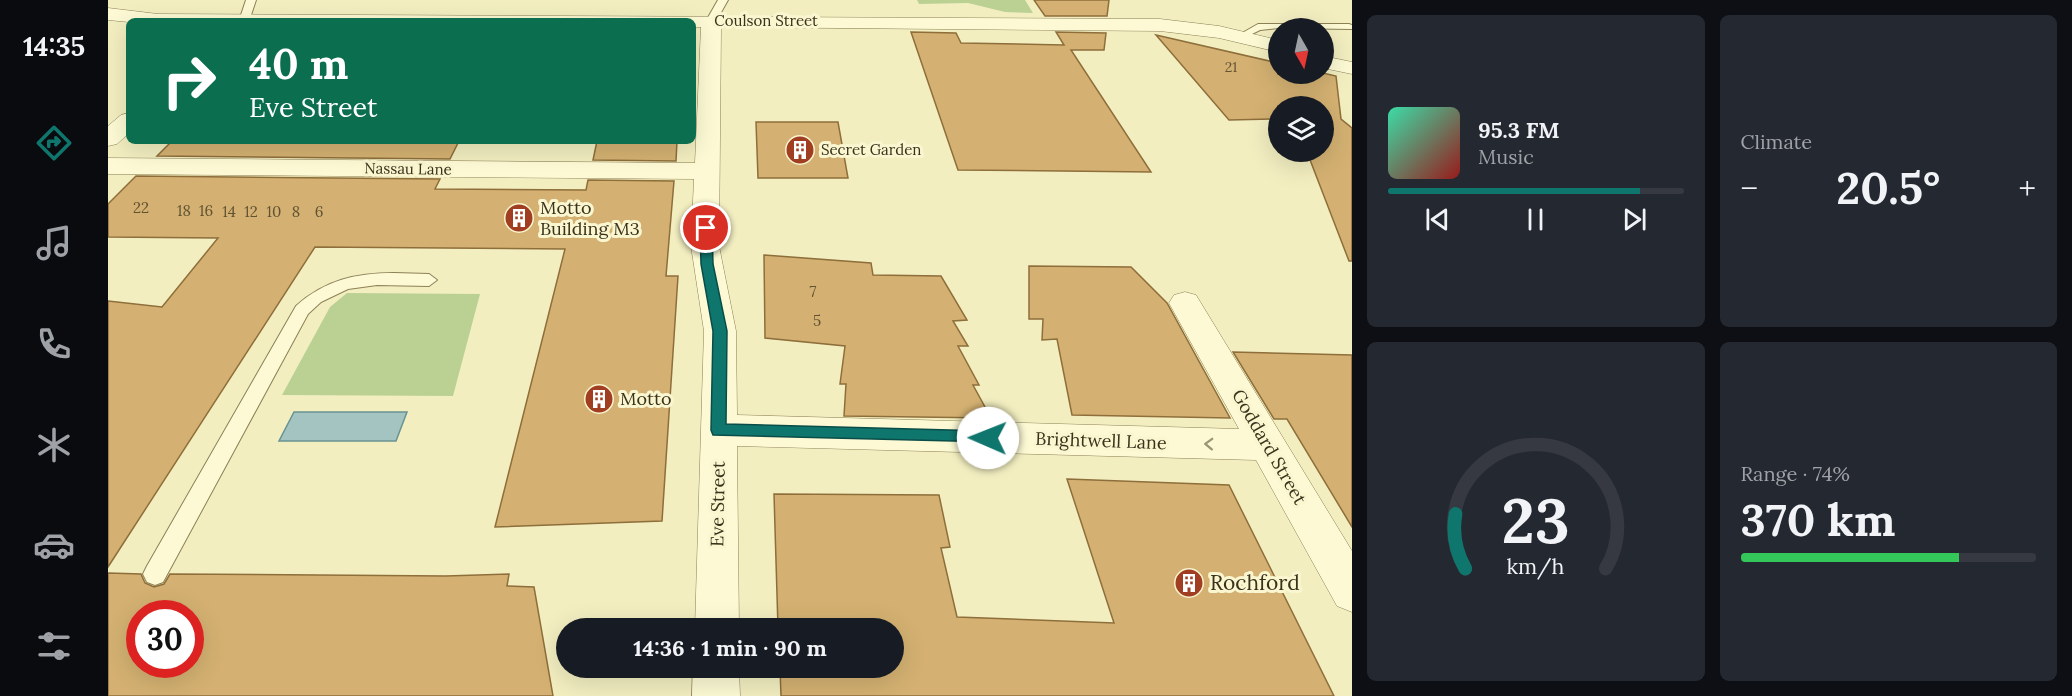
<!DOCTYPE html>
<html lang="en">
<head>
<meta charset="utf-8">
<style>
  body { margin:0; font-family:Lora,serif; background:#242831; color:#f1f3f6; height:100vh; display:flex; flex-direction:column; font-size:22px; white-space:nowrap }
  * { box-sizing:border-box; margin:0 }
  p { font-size:20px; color:#9ea1a6 }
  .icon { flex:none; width:33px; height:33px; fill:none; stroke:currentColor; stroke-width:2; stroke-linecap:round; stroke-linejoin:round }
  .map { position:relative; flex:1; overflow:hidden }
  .drawer { display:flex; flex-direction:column; gap:15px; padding:15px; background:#0d0f14; width:720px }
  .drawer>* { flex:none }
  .top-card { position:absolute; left:18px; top:18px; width:570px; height:126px; border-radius:9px; box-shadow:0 6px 24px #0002; background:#0b6e4f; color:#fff; overflow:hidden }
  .needle { width:39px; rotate:171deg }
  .buttons { position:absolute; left:1160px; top:18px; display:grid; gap:12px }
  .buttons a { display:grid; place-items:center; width:66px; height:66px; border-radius:50%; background:#171b24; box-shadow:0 6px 24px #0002; font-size:30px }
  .speed { position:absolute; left:18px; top:600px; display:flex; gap:12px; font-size:30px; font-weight:700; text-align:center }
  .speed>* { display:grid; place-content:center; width:78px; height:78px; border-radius:50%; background:#171b24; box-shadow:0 6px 24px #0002; line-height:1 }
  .speed .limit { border:9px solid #d22; background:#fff; color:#111 }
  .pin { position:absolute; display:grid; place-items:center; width:51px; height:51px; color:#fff; margin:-26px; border:3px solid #fff; border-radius:50%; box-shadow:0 2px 6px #0007 }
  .me { position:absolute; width:66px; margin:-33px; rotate:271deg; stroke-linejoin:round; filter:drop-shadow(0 0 4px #0008) }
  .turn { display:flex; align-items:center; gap:21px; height:126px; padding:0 24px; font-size:27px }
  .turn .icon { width:78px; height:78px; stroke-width:2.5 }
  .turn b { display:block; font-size:42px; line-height:51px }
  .big { font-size:45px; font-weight:700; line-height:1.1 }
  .drawer .widget { flex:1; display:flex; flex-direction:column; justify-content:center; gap:9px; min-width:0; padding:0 21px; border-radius:9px; background:#242831 }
  .drawer .dial { align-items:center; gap:0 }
  .dial svg { height:156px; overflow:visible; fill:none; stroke:#363941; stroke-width:7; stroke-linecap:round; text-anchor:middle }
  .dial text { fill:#f1f3f6; stroke:none }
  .song { display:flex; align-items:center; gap:18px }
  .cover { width:72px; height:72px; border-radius:9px; background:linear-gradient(135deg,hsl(160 70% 55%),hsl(0 70% 35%)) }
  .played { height:6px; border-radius:3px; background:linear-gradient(90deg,#0f766e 85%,#363941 85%) }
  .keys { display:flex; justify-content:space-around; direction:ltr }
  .heat { display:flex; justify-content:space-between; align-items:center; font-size:33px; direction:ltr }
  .charge { height:9px; border-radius:4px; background:linear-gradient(90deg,#34c759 74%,#363941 0) }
  .drawer .tiles { flex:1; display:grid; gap:15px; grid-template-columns:repeat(2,1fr) }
  .trip { position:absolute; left:448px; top:618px; width:348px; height:60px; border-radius:30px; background:#171b24; box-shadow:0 6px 24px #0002; font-weight:700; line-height:60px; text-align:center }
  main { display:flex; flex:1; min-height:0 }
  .tabs { display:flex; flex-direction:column; width:108px; justify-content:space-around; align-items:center; background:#090b0e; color:#9ea1a6 }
  .tabs .icon { width:42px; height:42px }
  .tabs .current { color:#0f766e }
  .tabs b { font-size:27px; color:#f1f3f6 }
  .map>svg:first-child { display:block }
</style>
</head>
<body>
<main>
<nav class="tabs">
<b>14:35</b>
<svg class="icon current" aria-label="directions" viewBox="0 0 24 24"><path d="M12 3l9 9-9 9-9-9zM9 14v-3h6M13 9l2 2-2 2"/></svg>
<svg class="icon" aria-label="music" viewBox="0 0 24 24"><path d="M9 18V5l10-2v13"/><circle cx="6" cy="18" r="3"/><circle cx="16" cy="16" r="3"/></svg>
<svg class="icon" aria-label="phone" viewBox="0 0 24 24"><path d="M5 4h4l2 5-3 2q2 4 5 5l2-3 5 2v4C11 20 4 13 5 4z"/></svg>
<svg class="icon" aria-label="climate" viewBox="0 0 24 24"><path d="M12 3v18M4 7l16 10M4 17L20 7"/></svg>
<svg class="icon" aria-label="car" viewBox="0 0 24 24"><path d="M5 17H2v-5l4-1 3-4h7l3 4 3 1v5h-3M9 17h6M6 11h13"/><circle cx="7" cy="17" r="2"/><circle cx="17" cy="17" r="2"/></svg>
<svg class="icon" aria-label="filters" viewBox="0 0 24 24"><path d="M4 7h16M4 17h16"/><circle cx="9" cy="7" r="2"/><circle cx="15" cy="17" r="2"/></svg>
</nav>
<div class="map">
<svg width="1244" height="696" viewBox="0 0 1244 696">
  <rect width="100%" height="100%" fill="#f2eec0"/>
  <path fill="#bbd193" d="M809,0h108l8,13 -28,-1 -37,-9 -49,1z
    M239,293l133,1 -27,102 -171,-1 48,-88z"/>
  <path fill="#a3c4c1" stroke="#699392" stroke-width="1.5" d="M186,412h113l-11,29h-117z"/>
  <path fill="#d4b172" stroke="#8e6e3a" stroke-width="1.5" fill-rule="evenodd" d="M926,0h75l-2,16h-62z
    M803,32l45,1 5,10 103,2 -8,-13 50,1 -2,17h-33l80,122 -193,-2z
    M1048,35l122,28v11l45,-1 13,3 5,43 11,9v133h-3l-42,-109h16v-46h-45v13l-49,1z
    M648,122h82l10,56h-90z
    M64,141h287l-9,18 -293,-3z
    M489,141h80l-1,20 -83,-1z
    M28,176l304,3 -5,10 151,1 2,-10 86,1 -8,95h12l-16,245 -167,6 70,-278 -250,-2 -207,320v-266l54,6 56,-69 -110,-1v-33z
    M656,255l107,8 2,12 68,1 26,44 -14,1 15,25h-10l21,39h-6l18,33 -147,-2 2,-32h-6l5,-38 -80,-8z
    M921,266l102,1 36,36 63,115 -158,-3 -15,-76 -15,1 1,-21h-14z
    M1125,352l119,3v172l-65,-108h-13z
    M959,479l162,6 105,211h-553l-1,-28h114v-40h-116l-4,-134 165,1 11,52 -9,1 16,69 157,6z
    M0,573l33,1 4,9 9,4 10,-3 6,-10 276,2 63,-2 -2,12 27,1 19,109h-445zM32,614h50v50h-50z"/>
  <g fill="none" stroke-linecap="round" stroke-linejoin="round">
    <g stroke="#8d8056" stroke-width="2">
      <path id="service" d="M138,0h10l-7,21h-10z
        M610,0h10l-13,23h-8l-1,-2z
        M1150,24h91l3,1v4l-74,-1 -18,2 -18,9 -5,-3z
        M286,273l35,1 8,6 -8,6 -52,-1 -29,4 -27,13 -13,12 -145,268 -8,3 -8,-3 -4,-8 4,-8 149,-260c29,-26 60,-33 98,-33z"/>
    </g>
    <g stroke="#8d8056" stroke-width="1">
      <path id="minor" d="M0,8l50,6 1002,5 59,7 59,14v12l-59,-14 -59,-7 -439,-4 -2,219 17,85 1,84 502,14 -70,-126 5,-8 11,-3 11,3 156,256v61l-15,-6 -81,-146 -519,-14 2,182h-44l9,-297 -13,-85 3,-67 -586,-5v-16l587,5 6,-136h-8v-6l-564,1 -21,-2z
        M1215,56l29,6v12l-29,-6z
        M21,113v20l-12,11 -9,2v-20l13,-11z
        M585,668h46l1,28h-48z"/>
    </g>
    <use href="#service" fill="#fcf9d4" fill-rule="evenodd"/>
    <use href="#minor" fill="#fcf9d4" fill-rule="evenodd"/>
  </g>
  <defs><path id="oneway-chevron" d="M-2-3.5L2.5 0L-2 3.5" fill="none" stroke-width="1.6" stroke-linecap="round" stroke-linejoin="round" transform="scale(1.5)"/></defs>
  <use stroke="#9c9678" href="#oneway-chevron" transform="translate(1101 444) rotate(-178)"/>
  <path fill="#0f766e" stroke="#0a4d48" stroke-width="1.5" d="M598,224l6,4 1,36 14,67 -1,93 262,7 5,2 3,5 -3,4 -280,-7 -2,-5 2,-99 -12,-67 -1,-36z"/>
  <defs>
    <g id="building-disc" transform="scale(1.5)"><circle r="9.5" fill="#a13d20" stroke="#f9f6d0"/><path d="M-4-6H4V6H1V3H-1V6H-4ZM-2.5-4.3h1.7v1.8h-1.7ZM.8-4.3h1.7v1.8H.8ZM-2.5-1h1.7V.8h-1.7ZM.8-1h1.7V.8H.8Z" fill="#fff"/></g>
  </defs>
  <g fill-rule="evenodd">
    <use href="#building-disc" x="692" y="150"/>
    <use href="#building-disc" x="411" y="218"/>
    <use href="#building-disc" x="491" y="399"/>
    <use href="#building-disc" x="1081" y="583"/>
  </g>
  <g text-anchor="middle" stroke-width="6" stroke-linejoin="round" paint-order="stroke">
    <g font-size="14" fill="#615232">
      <text x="1123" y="72">21</text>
    </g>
    <g font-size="15" fill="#3b321c" stroke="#f9f6d0">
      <text x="658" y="26">Coulson Street</text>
      <text transform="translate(300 169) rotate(1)" y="5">Nassau Lane</text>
    </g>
    <g font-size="15" fill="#3b321c" stroke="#f9f6d0" text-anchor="start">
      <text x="713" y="155">Secret Garden</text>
    </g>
    <g font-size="15" fill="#615232">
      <text x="33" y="213">22</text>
      <text x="76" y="216">18</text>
      <text x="98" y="216">16</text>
      <text x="121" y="217">14</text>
      <text x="143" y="217">12</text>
      <text x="166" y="217">10</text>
      <text x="188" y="217">8</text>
      <text x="211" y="217">6</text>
      <text x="705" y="297">7</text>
      <text x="709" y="326">5</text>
    </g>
    <g font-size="18" fill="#3b321c" stroke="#f9f6d0" text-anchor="start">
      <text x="432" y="214">Motto<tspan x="432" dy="21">Building M3</tspan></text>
      <text x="512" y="405">Motto</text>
    </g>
    <g font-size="18" fill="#3b321c" stroke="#f9f6d0">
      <text transform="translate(993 441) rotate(2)" y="6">Brightwell Lane</text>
      <text transform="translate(1161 447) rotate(60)" y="6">Goddard Street</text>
      <text transform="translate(610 504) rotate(-89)" y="6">Eve Street</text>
    </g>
    <g font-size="21" fill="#3b321c" stroke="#f9f6d0" text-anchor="start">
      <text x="1102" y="590">Rochford</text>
    </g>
  </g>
</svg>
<div class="buttons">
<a><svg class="needle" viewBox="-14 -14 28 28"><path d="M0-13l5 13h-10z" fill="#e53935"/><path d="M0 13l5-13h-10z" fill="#9ea1a6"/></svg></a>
<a><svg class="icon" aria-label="layers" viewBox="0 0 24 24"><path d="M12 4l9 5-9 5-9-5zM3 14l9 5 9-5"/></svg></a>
</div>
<div class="speed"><div class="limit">30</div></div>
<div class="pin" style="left:598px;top:228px;background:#d93025"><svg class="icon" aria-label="arrive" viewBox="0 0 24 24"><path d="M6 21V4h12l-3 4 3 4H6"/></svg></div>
<svg class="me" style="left:880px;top:438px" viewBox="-20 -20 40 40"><circle r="19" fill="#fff"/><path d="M0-13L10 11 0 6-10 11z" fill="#0f766e"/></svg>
<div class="trip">14:36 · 1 min · 90 m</div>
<div class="top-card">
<div class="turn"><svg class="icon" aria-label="right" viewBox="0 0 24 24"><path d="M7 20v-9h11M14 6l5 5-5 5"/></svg><div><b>40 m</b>Eve Street</div></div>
</div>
</div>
<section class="drawer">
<div class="tiles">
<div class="widget">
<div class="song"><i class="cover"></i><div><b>95.3 FM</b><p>Music</p></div></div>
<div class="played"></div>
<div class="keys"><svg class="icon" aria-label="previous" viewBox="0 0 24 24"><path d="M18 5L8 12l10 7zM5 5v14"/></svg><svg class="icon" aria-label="pause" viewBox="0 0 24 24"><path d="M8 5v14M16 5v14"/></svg><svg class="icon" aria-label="next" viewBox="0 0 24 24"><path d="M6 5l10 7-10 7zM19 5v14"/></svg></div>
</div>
<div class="widget"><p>Climate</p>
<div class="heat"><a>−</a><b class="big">20.5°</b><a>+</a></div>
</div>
<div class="widget dial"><svg viewBox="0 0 100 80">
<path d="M14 69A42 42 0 1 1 86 69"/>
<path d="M14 69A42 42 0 0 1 9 41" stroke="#0f766e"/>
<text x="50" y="56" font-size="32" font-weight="700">23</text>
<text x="50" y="72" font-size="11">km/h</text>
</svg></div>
<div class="widget"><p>Range · 74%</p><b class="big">370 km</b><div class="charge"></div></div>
</div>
</section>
</main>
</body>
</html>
